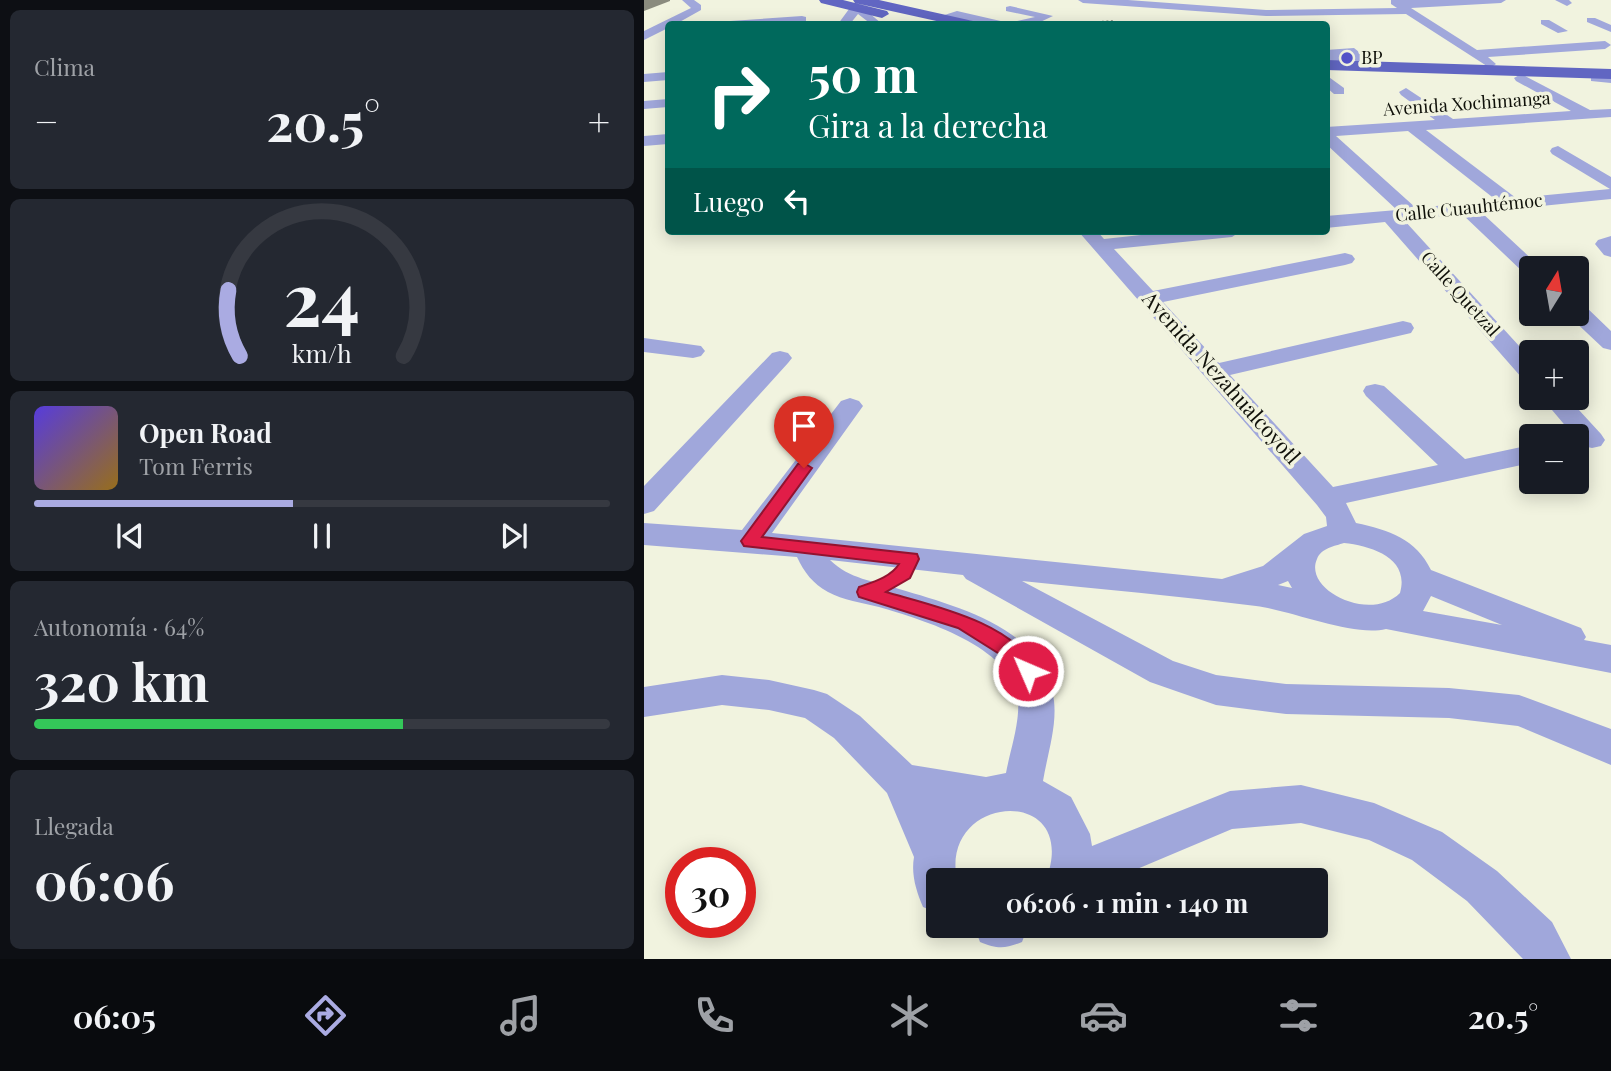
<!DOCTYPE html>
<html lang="es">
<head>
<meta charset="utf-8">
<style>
  body { margin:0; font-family:"Playfair Display",serif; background:#242831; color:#f1f3f6; height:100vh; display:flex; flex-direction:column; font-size:26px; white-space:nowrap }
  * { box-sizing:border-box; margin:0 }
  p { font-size:23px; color:#9ea1a6 }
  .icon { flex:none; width:38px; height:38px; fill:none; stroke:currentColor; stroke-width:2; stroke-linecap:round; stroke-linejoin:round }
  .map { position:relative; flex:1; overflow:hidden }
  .drawer { display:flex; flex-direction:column; gap:10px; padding:10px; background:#0d0f14; width:644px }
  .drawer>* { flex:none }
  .guide { position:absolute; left:21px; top:21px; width:665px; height:214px; border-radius:7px; box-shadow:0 4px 18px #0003; background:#00695c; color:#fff; overflow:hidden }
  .needle { width:46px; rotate:11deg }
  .fabs { position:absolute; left:875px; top:256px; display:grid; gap:14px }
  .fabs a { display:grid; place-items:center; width:70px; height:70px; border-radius:7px; background:#171b24; box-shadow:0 4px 18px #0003; font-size:35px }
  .speed { position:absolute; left:21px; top:847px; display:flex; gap:14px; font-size:35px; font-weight:700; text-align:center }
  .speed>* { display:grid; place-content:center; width:91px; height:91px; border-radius:50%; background:#171b24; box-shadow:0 4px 18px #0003; line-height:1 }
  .speed .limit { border:10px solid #d22; background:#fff; color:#111 }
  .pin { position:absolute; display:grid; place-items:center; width:60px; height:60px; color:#fff; margin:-72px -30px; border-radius:50% 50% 50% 0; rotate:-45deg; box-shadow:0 0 7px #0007 }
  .pin .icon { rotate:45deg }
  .me { position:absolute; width:77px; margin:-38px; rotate:315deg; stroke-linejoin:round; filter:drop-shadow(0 0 5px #0008) }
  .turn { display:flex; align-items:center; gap:24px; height:147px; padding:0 28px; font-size:32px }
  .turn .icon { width:91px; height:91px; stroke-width:2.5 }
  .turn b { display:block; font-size:49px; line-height:60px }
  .then { display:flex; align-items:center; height:66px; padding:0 28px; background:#0003; gap:14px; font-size:26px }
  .big { font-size:52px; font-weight:700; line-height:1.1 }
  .drawer .card { flex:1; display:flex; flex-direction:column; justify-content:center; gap:10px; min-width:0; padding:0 24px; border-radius:10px; background:#242831 }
  .drawer .dial { align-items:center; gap:0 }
  .dial svg { height:182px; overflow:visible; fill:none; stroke:#363941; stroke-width:7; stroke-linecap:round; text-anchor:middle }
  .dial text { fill:#f1f3f6; stroke:none }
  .song { display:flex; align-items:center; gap:21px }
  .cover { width:84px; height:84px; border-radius:10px; background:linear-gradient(135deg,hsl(250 70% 55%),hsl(40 70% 35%)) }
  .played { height:7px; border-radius:4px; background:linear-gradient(90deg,#aaabe2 45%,#363941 45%) }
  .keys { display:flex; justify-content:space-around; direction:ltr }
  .heat { display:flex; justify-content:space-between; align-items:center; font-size:38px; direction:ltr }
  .charge { height:10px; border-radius:5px; background:linear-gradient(90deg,#34c759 64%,#363941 0) }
  .trip { position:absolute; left:282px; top:868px; width:402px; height:70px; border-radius:7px; background:#171b24; box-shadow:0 4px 18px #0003; font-weight:700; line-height:70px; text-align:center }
  .dock { display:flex; height:112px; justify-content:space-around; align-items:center; background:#090b0e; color:#9ea1a6 }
  .dock .icon { width:49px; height:49px }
  .dock .on { color:#aaabe2 }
  .dock b { font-size:32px; color:#f1f3f6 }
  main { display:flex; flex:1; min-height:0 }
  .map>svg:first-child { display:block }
</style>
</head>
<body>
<main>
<section class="drawer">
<div class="card"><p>Clima</p>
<div class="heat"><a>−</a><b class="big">20.5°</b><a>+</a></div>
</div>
<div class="card dial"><svg viewBox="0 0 100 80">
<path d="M14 69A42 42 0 1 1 86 69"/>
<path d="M14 69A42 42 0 0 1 9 40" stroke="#aaabe2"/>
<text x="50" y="56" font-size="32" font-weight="700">24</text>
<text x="50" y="72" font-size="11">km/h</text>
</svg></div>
<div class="card">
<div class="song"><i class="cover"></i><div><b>Open Road</b><p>Tom Ferris</p></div></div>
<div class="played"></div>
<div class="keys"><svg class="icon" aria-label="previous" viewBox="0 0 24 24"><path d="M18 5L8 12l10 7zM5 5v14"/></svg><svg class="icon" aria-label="pause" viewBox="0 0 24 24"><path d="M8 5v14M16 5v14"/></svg><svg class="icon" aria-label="next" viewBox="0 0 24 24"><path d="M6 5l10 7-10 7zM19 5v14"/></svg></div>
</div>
<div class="card"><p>Autonomía · 64%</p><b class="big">320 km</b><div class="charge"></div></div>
<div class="card"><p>Llegada</p><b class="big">06:06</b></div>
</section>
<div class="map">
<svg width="967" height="959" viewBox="0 0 967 959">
  <rect width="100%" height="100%" fill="#f1f3df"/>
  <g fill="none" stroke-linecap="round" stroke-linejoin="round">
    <path stroke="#828476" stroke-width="2" stroke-dasharray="2 2.5" stroke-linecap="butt" d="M422,24l49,-3"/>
    <path fill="#a0a7db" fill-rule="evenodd" d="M38,0h12l7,5v5l-25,14h-8v4l-24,12v-9l47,-23z
      M434,0h50l138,10 131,-2 -6,-4v-4h115l-5,3 -90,5 66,42 128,-9 6,4 -6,4 -117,8 8,7 -6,4 -84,-54 -140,2 -183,-13z
      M911,0h14l3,3 -5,3z
      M212,4l4,1 22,19h-11l-13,-10 -8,10h-12l14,-19z
      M366,6l43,10 -17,8h-25l1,-2 23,-5 -29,-6v-4z
      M313,11l48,11 2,2c-23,2 -43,-8 -66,-3l-6,-3z
      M158,16l4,1v4l-82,3 6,-3z
      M943,18h8l16,7v7l-24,-10z
      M897,20h8l19,11 -10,2 -17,-9z
      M710,48l20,16v6h-10l-13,-14h-12l6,9 -6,4c-9,-2 -13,-11 -13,-19z
      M24,72v8l-24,2v-8z
      M877,74l69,36 21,-1v8l-185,13 90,68 94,-9 -58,-35 -2,-3 2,-3 6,-2 53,31v22l-130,13 57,53 2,3h-9v7l-7,-2 -62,-59 -58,6 127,139v21l-9,-2 -137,-156 -59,6v-12l71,-6 -71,-66v-17l109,-7 -34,-25 -2,-3 7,-4 47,31 118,-8 -55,-30 -2,-3zM764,131l88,69 -80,8 -80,-72z
      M952,74l15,1v8l-20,-2v-6z
      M682,75l18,13v6h-10l-8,-7z
      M24,99v8l-24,2v-8z
      M24,134v10l-24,2v-10z
      M434,231h19l7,8 74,-8h63l-9,6 -118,12 39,42 192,-38 7,2 3,4 -3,4 -7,2 -182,37 56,61 184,-42 8,2 3,5 -3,5 -181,42 103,112 105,-22 -72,-69 -3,-5 3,-5 9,-2 9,2 81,73 66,-14v18l-185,40 10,20c33,7 60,16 75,47l150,58 5,9 -2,3 27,5v28l-225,-44c-33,8 -93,-18 -130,-23 -78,-10 -156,-17 -234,-25l151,80 43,14 70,9 163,4 70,7 92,34v36l-93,-39 -69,-8 -163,-4 -70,-9 -66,-23 -184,-103 -3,-4 -133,-15c19,19 44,21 69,29 57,17 148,40 155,112 3,26 -7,55 -11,80l28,16 19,37 2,12 138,-55 71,-6 73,18 68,29 55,39 55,51 19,37h-48l-56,-58 -55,-41 -43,-20 -68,-17 -69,6 -121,51h-65c36,-96 -107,-88 -89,0h-19v33l-15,-6c-7,-16 -12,-33 -9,-50l-27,-64 -53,-55 -29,-20 -36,-8 -47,-5 -78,12v-30l78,-12 47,5 45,10 13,4 33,22 52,49 74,12 20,-4c4,-22 14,-50 12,-73 -6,-54 -95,-80 -139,-93 -17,-4 -36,-7 -51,-15 -15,-8 -24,-20 -31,-35l-153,-12v-22l98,7 99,-129 9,-3 9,3 4,5 -91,127 450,46 41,-13 41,-32 23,-8 -1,-9 -9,-12zM700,543c28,3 66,15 56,50 -30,30 -97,-3 -83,-34 4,-11 18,-13 27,-16zM644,581l4,7 -14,-3zM787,596l71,29 -79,-14z
      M967,236v21l-7,-2 -9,-11 3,-4z
      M933,305l8,1 26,25v19l-8,-2 -34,-32 -1,-3h9z
      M0,338l57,8 4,5 -4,5 -8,2 -49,-6z
      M136,351l8,2 4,5 -4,5 -134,148 -10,3v-28l128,-133z
      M897,397h26l34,37 4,6 -4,6 -9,2 -9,-2 -6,-10h-3z
      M330,926h54l-6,16c-17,7 -25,7 -42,0z"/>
    <path fill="#6166c2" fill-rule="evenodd" d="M175,0h24l44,11 2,3 -7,4 -61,-15z
      M209,0h26l94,21 3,3h-26l-95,-21z
      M682,60l285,9v10l-285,-9z"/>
  </g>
  <path fill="#8a8b7e" d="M0,0h26v1l-26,10z"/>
  <path fill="#e11d48" stroke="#92132f" stroke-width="2" d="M160,463l8,5 -50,69 155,17 2,5 -9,19 -24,14c48,14 127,30 152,79l-3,5 -7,3 -7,-3 -20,-21 -43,-27 -99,-31 -2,-5 2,-5c14,-5 32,-10 40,-23l-155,-18 -3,-5 3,-4 54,-73z"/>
  <circle fill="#5352c9" stroke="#f1f3df" stroke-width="2.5" cx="703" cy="58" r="7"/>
  <g text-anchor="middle" stroke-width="7" stroke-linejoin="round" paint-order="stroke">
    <g font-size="18" fill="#10110a" stroke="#f1f3df" text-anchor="start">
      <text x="717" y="64">BP</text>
    </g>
    <g font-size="18" fill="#10110a" stroke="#f1f3df">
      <text transform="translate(823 104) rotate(-4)" y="6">Avenida Xochimanga</text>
      <text transform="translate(825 208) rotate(-6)" y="6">Calle Cuauhtémoc</text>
      <text transform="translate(816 294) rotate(48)" y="6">Calle Quetzal</text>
    </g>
    <g font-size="21" fill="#10110a" stroke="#f1f3df">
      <text transform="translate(577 378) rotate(48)" y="7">Avenida Nezahualcoyotl</text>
    </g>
  </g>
</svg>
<div class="fabs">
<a><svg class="needle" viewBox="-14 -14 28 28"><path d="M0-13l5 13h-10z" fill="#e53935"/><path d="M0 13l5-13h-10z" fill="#9ea1a6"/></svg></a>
<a>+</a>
<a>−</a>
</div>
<div class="speed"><div class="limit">30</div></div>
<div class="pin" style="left:160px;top:468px;background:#d93025"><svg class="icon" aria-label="arrive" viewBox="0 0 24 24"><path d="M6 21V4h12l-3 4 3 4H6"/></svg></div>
<svg class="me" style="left:384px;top:671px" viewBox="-20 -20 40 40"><circle r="17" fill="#e11d48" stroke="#fff" stroke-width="3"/><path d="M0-11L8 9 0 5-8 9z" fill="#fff"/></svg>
<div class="trip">06:06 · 1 min · 140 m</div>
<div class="guide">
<div class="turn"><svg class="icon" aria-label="right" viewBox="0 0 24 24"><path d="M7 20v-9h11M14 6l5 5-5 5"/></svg><div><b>50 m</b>Gira a la derecha</div></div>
<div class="then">Luego<svg class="icon" aria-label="left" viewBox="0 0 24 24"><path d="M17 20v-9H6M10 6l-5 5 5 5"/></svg></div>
</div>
</div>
</main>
<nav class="dock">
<b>06:05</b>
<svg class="icon on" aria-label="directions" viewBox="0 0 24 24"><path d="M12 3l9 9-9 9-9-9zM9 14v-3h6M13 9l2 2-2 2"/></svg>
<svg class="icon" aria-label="music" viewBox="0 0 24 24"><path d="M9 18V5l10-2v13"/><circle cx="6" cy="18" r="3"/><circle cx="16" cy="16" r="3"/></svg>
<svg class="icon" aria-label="phone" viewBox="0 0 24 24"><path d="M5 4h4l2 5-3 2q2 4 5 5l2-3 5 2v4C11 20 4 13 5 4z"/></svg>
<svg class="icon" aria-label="climate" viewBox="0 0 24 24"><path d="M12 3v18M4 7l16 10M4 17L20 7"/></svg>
<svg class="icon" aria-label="car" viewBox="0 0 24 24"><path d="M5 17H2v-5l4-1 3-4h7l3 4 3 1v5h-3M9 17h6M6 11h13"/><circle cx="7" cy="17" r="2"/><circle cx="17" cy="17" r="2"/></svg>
<svg class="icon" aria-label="filters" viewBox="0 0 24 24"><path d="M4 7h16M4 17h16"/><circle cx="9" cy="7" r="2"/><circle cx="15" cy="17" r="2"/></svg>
<b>20.5°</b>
</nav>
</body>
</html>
